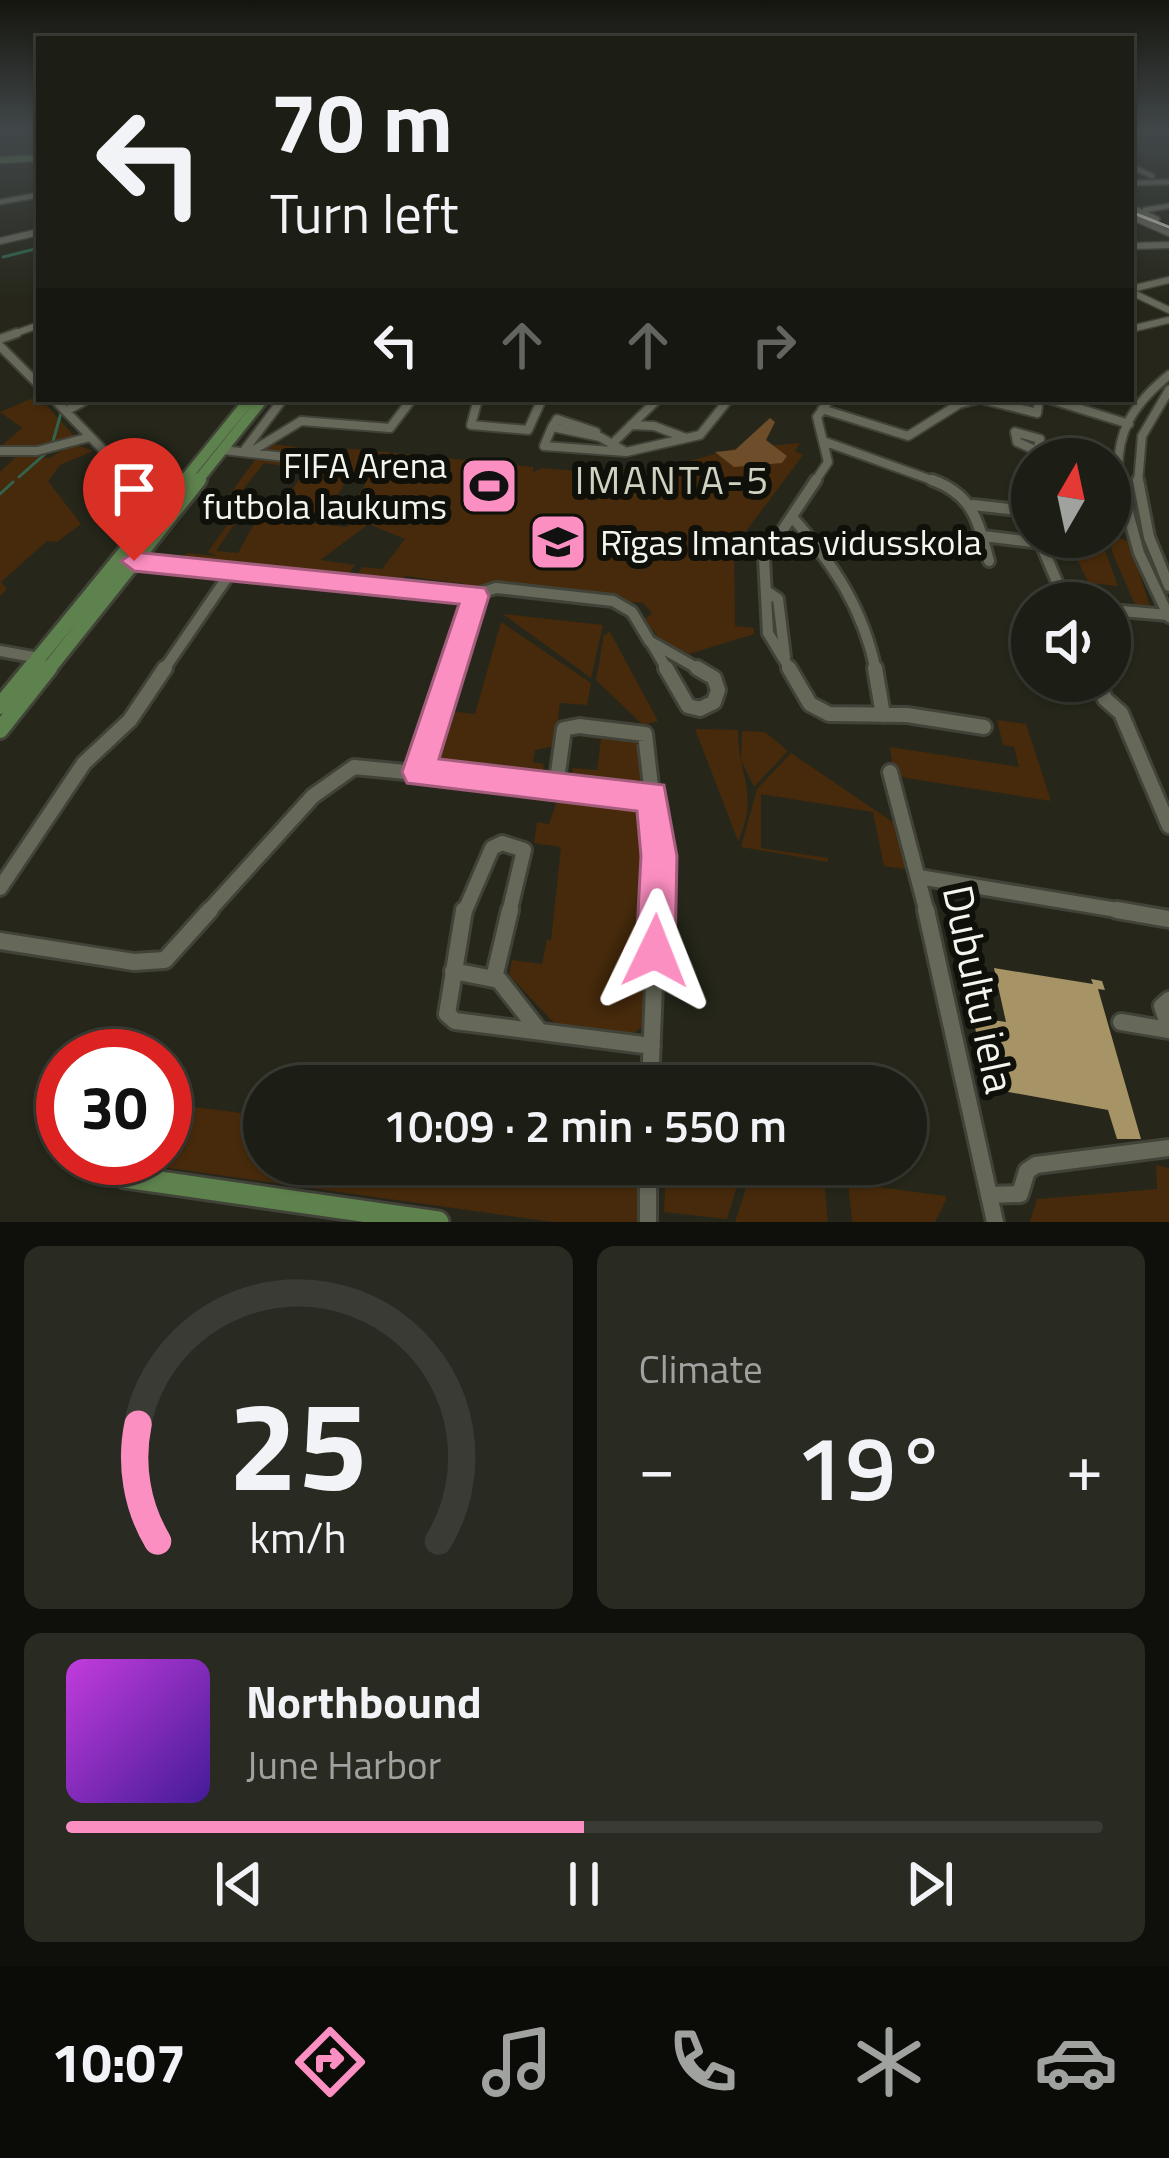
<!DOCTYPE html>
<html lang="en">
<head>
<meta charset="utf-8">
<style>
  body { margin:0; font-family:"Titillium Web",sans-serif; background:#292a22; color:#f1f3f6; height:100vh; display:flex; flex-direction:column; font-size:45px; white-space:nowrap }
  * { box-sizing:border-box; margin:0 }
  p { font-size:39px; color:#a0a2a0 }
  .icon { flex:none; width:66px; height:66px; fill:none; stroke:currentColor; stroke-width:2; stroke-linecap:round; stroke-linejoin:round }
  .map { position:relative; height:1222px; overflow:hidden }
  .details { display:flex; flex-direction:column; gap:24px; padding:24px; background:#0f100b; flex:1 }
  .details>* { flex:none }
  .banner { position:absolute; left:36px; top:36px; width:1098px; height:366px; border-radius:0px; box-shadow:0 3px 9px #0004,0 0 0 3px #3a3b34; background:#1c1d14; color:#f1f3f6; overflow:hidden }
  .needle { width:78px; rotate:9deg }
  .controls { position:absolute; left:1011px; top:438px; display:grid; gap:24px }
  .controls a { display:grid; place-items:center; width:120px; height:120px; border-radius:50%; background:#1c1d14; box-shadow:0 3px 9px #0004,0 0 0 3px #3a3b34; font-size:60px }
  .speed { position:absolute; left:36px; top:1029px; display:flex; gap:24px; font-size:60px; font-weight:700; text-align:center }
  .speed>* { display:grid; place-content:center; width:156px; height:156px; border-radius:50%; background:#1c1d14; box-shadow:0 3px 9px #0004,0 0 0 3px #3a3b34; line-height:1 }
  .speed .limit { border:18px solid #d22; background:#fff; color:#111 }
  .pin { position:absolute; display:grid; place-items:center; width:102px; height:102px; color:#fff; margin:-123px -51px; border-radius:50% 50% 50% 0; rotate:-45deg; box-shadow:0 0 12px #0007 }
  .pin .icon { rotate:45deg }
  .me { position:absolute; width:132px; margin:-66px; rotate:2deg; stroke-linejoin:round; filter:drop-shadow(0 0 9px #0008) }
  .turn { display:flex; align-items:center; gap:42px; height:252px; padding:0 36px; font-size:54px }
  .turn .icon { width:156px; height:156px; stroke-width:2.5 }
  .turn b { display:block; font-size:84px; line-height:102px }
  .lanes { display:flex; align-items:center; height:114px; padding:0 36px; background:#0003; justify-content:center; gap:60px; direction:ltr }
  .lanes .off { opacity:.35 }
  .big { font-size:90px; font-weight:600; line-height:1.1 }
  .details .tile { flex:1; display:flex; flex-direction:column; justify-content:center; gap:18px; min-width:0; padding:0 42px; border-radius:18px; background:#292a22 }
  .details .dial { align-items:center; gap:0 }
  .dial svg { height:312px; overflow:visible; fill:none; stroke:#3a3b34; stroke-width:7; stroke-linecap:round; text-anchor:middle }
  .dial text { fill:#f1f3f6; stroke:none }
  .song { display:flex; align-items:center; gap:36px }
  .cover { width:144px; height:144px; border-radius:18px; background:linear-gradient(135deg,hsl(290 70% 55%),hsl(260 70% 35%)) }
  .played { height:12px; border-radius:6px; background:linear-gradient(90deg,#fc8fc1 50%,#3a3b34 50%) }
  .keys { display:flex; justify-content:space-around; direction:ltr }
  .heat { display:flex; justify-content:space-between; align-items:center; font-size:66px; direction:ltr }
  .details .tiles { flex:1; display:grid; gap:24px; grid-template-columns:1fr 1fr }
  .tile:last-child { grid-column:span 2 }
  .trip { position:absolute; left:243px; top:1065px; width:684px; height:120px; border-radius:60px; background:#1c1d14; box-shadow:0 3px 9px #0004,0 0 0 3px #3a3b34; font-weight:600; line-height:120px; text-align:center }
  .dock { display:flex; height:192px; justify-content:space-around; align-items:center; background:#0b0c08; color:#a0a2a0 }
  .dock .icon { width:84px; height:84px }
  .dock .on { color:#fc8fc1 }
  .dock b { font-size:54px; color:#f1f3f6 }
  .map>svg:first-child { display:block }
</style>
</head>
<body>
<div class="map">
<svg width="1169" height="1222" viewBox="0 0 1169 1222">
  <rect width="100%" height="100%" fill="#26271a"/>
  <path fill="#462a0b" d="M38,396l36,40 -22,9 -52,2 22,-19 -22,-16z
    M800,443l-5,8 8,4 -63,84 15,7 -3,6 -18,-1 1,75 19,2v6l-65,20 -29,-14 -15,-21 7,-6 -9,-10 -169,-12 -9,-7 -60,-8 -7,7 -10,-1v-4l-31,-3 5,-8 20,2 23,-30 -36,-15 -49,36 35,5 -9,12 -169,-14 10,-10 30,3 -9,-4 24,-34 6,1 -22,32 22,2 20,-36 89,10 7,-13 -7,-2 19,-29 -20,-2 -19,33 -55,-6 6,-8h7l21,-31 -42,-6 -29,36 -8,-1 28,-38 19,-2 -13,-5 9,-9 27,3 -9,4 68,-2 177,18v5l9,-4 93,8 98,-27z
    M74,444l19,7 -33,14 -12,16 33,43 -24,18 -10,-1 -46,41 6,7 -7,7v-124l18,-17 31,3z
    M1110,534l19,8 22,67h-14l-25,-57z
    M1100,537l18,49 -29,-3 -23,-45z
    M503,614l100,11 -12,53z
    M501,622l90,61 -4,22 -27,-2 -5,43 -20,4 -2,12 11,2 -3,16 -109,-14 16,-55 27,3z
    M610,632l48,89 -15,4 -47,-45 8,-45z
    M997,720l29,4 25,77 -157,-25 -4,-29 129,20 -5,-20 -11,-2z
    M695,729l43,1c0,48 22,63 0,111z
    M579,731l59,6 4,47 -70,-10 1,-6 24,2 4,-31 -23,-3z
    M742,731l23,1 23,19 -34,36 -13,-27z
    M791,753l106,72 15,45 -28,-4 -11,-54 -112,-18v54l67,10v4l-87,-15 16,-58z
    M559,795l83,10 5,6 4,72 -8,143 -13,10 -73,-10 -48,-51 3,-15 30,4 5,-24h4l10,-93 -27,-4 3,-21 12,2z
    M179,1105l85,11v48h376l1,58h-88l-399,-56 -4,-8h15v-30z
    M666,1164l76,5 -15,50 -63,-7z
    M1156,1165l13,3v54h-139l7,-23 120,-10z
    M752,1170l72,10 4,42h-93z
    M848,1183l97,13 1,4 -11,22h-83z"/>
  <path fill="#6e4d2b" d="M770,418l5,4 -9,18 21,16 -5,7 -48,4 -19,-15 20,-2z"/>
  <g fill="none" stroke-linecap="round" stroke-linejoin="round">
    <path stroke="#31644d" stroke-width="3" d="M3,257l36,-9
      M52,445l9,-32
      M19,477l26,-23
      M0,494l13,-12"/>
  </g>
  <path fill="#a69466" d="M994,968l99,16 -2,-5 11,2 3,9 -7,-1 43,150h-24l-9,-29 -121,-22 -14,-71 33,5z"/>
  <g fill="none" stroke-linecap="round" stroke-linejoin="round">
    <g stroke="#414238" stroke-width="8">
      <path id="minor-far5" d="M1131,166l21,10
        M1131,183l38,-1
        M0,202l39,-7
        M1131,207l26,12
        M1145,210l24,-4
        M1131,217l11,4"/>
    </g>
    <g stroke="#414238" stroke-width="9">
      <path id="minor-far4" d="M1135,218l34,15
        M0,241l39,-9
        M1131,246l38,-1
        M1131,289l38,-9
        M1131,292l38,18
        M1131,329l38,-9
        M8,336l31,-11"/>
    </g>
    <g stroke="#414238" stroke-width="12">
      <path id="minor-far3" d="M0,339l17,-6
        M0,346l39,39
        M54,399l81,84
        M478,399l-7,26 57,5 14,-31
        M981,399l56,14 2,-14
        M1049,399l80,25
        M822,409l86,27 51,-32 19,-5
        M66,411l22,-12
        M631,425l23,1 32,12
        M552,427l5,-8 39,13
        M552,427l48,10 26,15 -82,-6z
        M1015,432l25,7 -3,12 -20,-9z
        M615,441l43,-42
        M823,441l117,42
        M223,450l71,8
        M0,451h37l53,-14
        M243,452l40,-53
        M626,452l74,-17 29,-36
        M249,453l52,-32 89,7 22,-29
        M1035,459l2,-8
        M814,483l14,-21 -11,-45 13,-18
        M1027,483l5,-15
        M1119,483c-5,-49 13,-78 50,-108
        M1138,483l4,-47 27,-46"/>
    </g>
    <g stroke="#414238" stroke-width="16">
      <path id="minor-far2" d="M133,480l22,23 9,2
        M932,480c42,15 46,42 57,81
        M1028,480l-3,11 7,30
        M1119,480l20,73 30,64
        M1138,480l11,57 20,49
        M973,505l55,6
        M792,517c42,48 71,91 84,154
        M983,536l58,7
        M1038,537l28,66
        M134,561l337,35 25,-8 117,13 19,11 18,30
        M766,591l12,8 7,58
        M1110,610l58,5
        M0,651l39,7
        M163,671l70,-102
        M451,671l24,-76
        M668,671l-17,-29 51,29
        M791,671l-23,-38 -4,-75 52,-78"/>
    </g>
    <g stroke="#414238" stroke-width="20">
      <path id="minor-far1" d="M666,668l22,38 12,3 14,-7 4,-12 -4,-12 -17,-10
        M789,668l21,36 19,10 78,1 77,12
        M875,668l8,47
        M1098,681l7,18 16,14 48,113
        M419,772l33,-104
        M890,772l37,141
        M556,787l8,-58 15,-3 66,8 14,122 -2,57
        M919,877l216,36
        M0,888l84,-125 46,-43 35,-52
        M207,913l106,-117 41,-29 298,29
        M464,913l28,-65 10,-5 22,7 -15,63"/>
    </g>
    <g stroke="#414238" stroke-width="22">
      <path id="minor" d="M464,910l-17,104 8,7 197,25
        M926,910l69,312
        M1117,910l52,9
        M0,941l134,21 31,-2 45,-50
        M453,971l46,9 40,51
        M494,978l16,-68
        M1169,1000l-7,6 7,21
        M1121,1022l48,8
        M650,1086l7,-176
        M648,1164v58
        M989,1195l31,-1 7,-23 9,-6 133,-17"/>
    </g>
    <g stroke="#414238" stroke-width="9">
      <path id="major-far4" d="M0,160l39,-2"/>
    </g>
    <g stroke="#414238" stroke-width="15">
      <path id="major-far3" d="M182,483l68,-84
        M196,483l67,-84"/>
    </g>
    <g stroke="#414238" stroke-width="20">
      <path id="major-far2" d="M28,671l156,-191
        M47,671l152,-191"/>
    </g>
    <g stroke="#414238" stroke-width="22">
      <path id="major-far1" d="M0,706l31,-38
        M0,730l49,-62"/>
    </g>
    <g stroke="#414238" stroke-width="27">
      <path id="major" d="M125,1177l313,45"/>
    </g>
    <use href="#minor-far5" stroke="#66685a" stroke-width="4.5"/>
    <use href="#minor-far4" stroke="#66685a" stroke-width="6"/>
    <use href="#minor-far3" stroke="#66685a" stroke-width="8"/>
    <use href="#minor-far2" stroke="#66685a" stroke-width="10"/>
    <use href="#minor-far1" stroke="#66685a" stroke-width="14"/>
    <use href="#minor" stroke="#66685a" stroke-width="16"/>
    <use href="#major-far4" stroke="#5e824d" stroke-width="6"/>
    <use href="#major-far3" stroke="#5e824d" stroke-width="10"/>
    <use href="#major-far2" stroke="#5e824d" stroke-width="14"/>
    <use href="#major-far1" stroke="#5e824d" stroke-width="16"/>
    <use href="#major" stroke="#5e824d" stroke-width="21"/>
    <path stroke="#c7c8bf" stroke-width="3" d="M1131,212l38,15"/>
  </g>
  <linearGradient id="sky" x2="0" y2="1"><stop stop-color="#15150e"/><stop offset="0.43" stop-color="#414749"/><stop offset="1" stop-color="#414749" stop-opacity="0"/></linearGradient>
  <rect width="1169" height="302" fill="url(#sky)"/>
  <path fill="#fc8fc1" stroke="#a45d7d" stroke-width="3" d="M134,552l351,36 4,8 -50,163 225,26 13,71 -2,95 -6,14 -14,6 -14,-6 -5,-14 5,-95 -4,-45 -230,-28 -5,-11 57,-168 -325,-33 -13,-10z"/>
  <defs>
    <g id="stadium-square" transform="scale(3)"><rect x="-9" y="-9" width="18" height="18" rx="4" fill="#fc8fc1" stroke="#0f100a"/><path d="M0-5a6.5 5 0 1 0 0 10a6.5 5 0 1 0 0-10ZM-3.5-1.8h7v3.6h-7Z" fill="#111"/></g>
    <g id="school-square" transform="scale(3)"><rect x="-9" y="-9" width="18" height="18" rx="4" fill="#fc8fc1" stroke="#0f100a"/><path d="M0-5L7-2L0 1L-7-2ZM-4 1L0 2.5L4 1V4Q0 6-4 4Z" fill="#111"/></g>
  </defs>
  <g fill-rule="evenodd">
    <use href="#stadium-square" x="489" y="486"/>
    <use href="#school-square" x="558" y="542"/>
  </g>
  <g text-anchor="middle" stroke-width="12" stroke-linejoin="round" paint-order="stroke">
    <g font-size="36" fill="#f4f5ed" stroke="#0f100a" text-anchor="end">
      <text x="447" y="478">FIFA Arena<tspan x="447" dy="41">futbola laukums</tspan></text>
      <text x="600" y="555" text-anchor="start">Rīgas Imantas vidusskola</text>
    </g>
    <g font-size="39" letter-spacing="3" fill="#d0d2c1" stroke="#0f100a">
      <text x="673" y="494">IMANTA-5</text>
    </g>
    <g font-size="42" fill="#f4f5ed" stroke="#0f100a">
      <text transform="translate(979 989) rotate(78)" y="15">Dubultu iela</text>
    </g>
  </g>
</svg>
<div class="controls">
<a><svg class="needle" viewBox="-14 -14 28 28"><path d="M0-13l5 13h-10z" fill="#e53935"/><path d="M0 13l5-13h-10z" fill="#a0a2a0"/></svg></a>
<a><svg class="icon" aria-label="sound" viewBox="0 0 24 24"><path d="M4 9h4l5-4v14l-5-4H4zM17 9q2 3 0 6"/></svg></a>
</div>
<div class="speed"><div class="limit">30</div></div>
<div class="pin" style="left:134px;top:561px;background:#d93025"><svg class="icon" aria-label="arrive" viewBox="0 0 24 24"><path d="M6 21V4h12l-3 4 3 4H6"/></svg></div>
<svg class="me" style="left:655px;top:951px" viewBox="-20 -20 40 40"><path d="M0-17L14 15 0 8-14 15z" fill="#fc8fc1" stroke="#fff" stroke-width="4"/></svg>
<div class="trip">10:09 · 2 min · 550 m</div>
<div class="banner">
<div class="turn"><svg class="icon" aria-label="left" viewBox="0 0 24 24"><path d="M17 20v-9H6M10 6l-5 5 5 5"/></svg><div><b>70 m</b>Turn left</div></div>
<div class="lanes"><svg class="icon" aria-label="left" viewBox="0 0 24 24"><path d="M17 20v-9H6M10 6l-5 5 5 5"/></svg><svg class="icon off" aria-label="ahead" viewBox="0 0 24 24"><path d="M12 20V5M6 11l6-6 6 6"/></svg><svg class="icon off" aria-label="ahead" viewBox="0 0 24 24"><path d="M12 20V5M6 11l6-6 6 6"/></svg><svg class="icon off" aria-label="right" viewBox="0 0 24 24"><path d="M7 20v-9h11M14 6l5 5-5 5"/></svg></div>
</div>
</div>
<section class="details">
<div class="tiles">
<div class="tile dial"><svg viewBox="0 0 100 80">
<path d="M14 69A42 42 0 1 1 86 69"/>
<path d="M14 69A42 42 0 0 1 9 39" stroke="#fc8fc1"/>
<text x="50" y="56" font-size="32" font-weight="700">25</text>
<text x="50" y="72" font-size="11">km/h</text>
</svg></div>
<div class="tile"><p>Climate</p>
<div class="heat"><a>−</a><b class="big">19°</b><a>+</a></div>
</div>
<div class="tile">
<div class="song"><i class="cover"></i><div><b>Northbound</b><p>June Harbor</p></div></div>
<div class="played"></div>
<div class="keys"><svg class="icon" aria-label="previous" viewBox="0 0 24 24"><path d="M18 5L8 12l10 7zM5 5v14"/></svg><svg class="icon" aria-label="pause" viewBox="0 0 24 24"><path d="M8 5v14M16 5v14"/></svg><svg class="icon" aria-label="next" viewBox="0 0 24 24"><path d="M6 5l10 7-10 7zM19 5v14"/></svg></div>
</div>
</div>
</section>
<nav class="dock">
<b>10:07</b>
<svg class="icon on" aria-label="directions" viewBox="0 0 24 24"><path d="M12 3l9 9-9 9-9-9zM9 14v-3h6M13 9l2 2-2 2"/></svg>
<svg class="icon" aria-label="music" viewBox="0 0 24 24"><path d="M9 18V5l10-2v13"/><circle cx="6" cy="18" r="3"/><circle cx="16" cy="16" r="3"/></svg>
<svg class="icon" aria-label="phone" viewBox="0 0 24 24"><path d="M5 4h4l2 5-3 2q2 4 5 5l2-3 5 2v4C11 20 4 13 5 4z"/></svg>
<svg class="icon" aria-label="climate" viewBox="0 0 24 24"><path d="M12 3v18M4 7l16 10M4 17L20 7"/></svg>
<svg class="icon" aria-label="car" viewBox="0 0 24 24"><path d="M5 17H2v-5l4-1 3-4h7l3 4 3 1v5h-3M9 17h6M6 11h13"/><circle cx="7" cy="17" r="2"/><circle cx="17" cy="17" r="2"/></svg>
</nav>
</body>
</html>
